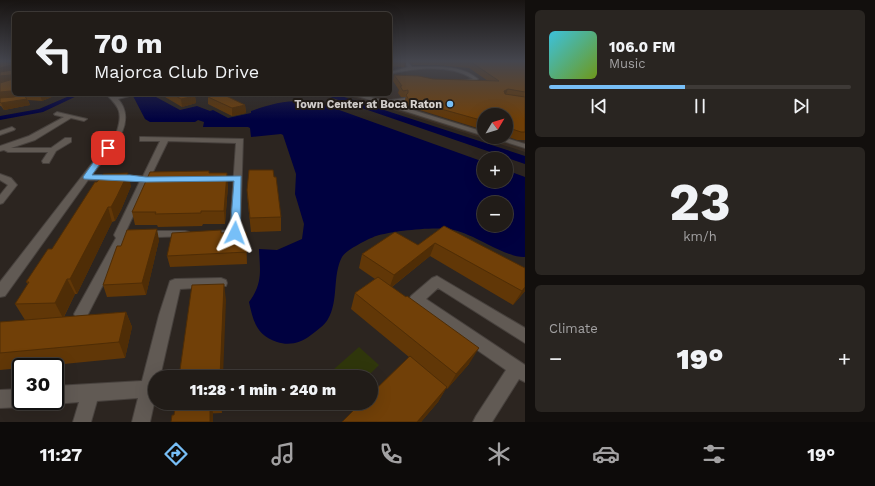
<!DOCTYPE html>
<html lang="en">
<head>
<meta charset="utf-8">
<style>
  body { margin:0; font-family:"Work Sans",sans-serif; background:#292521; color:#f1f3f6; height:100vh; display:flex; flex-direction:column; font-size:15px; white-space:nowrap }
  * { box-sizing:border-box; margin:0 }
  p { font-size:13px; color:#a2a1a2 }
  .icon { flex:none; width:22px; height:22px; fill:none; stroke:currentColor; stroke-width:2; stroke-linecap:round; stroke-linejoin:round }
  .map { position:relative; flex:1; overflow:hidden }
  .drawer { display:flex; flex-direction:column; gap:10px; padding:10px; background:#120f0d; width:350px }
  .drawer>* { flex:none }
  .hud { position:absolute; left:12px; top:12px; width:380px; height:84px; border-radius:6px; box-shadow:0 4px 16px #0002,0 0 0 1px #3e3a37; background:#211c18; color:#f1f3f6; overflow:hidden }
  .needle { width:26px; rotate:52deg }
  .controls { position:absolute; left:477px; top:108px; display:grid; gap:8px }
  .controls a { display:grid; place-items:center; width:36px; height:36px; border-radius:50%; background:#211c18; box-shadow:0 4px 16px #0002,0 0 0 1px #3e3a37; font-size:20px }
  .speed { position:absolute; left:12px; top:358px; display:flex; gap:8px; font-size:20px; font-weight:700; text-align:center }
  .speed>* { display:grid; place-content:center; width:52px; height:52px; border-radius:50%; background:#211c18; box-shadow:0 4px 16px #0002,0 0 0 1px #3e3a37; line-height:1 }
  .speed .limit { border:2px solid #111; border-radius:6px; background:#fff; color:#111 }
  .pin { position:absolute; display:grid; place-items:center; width:34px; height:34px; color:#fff; margin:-17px; border-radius:8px; box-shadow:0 2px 6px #0006 }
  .me { position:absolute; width:44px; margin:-22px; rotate:3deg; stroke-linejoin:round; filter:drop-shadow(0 0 3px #0008) }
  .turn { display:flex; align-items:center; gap:14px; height:84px; padding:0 16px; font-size:18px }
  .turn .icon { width:52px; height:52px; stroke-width:2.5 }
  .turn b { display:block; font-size:28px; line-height:34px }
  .big { font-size:30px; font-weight:800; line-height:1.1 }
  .drawer .card { flex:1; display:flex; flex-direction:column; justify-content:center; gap:6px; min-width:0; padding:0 14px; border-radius:6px; background:#292521 }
  .drawer .dial { align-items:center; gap:0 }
  .dial b { font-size:52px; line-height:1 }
  .song { display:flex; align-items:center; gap:12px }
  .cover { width:48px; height:48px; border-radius:6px; background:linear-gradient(135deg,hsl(190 70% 55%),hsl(80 70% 35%)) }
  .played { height:4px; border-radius:2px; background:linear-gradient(90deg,#77bff7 45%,#3e3a37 45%) }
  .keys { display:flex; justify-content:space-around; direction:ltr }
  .heat { display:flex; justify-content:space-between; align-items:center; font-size:22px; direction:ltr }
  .trip { position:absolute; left:148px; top:370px; width:230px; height:40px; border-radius:20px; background:#211c18; box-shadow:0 4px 16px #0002,0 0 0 1px #3e3a37; font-weight:800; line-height:40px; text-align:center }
  .dock { display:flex; height:64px; justify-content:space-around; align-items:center; background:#0d0b0a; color:#a2a1a2 }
  .dock .icon { width:28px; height:28px }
  .dock .on { color:#77bff7 }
  .dock b { font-size:18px; color:#f1f3f6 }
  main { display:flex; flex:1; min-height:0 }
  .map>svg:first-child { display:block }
</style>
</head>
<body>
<main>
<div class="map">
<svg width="525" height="422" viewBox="0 0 525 422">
  <rect width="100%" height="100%" fill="#2c2520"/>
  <path fill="#382d24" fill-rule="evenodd" d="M390,61h135v91l-182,-58h47zM484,115h22v22h-22z"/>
  <path fill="#2f360b" d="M359,347l20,18 -12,12h-42z"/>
  <path fill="#000140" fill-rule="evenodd" d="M145,94h20l-9,3 24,13 17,-4 13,5 3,-1 15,8 23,-5v-2c21,-8 42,-12 66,-9l167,60v19h22v-11l19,7v80c-16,1 -41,-16 -57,-22 -4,-2 -9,-4 -14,-5 -17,-4 -62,1 -78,6 -8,3 -30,14 -34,21 -10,19 -3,43 -14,62 -3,6 -12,12 -17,16 -10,8 -22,11 -34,7 -20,-6 -24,-21 -28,-40 14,-19 11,-31 10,-53l18,1 25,-11 2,-15 -9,-30 1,-20 -13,-39 -2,-1 -30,3 -1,-9 -2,-1h-45l1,-5 -6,-2 -3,2h-45l-5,-3 -12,-23zM484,203h22v22h-22z
    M321,94h14l190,62v8z"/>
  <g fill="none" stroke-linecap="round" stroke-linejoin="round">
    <path fill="#000140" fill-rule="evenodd" d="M74,94h7l-38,18 -43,8v-4l39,-7z"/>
    <g stroke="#47413d" stroke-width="2">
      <path id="minor" d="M403,61h4l5,6c22,0 49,-3 66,12l-4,3 -14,1v-2l13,-2c-23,-15 -57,-11 -83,-5v-2l18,-5z
        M106,94h6l3,2 22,-2 -19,5c22,25 -11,55 -26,76l51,1 17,-35h-20v-4h3l100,2 -3,94 -1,2c-6,2 -14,2 -20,0l-1,-2 1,-2 11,-1 6,-87 -68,-2 -17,35 5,3 -1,2 -6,1 -23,49h59l4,1 1,2 -1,2 -62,2 -41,80 -5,2 -5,-2 -2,-4 42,-76 -2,-3 26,-54 -52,-1 -83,116 -5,1v-15l117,-151c6,-19 2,-24 -11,-37z
        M351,94h9l24,7 21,-3v2l-15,3 94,29v4z
        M57,112l30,7 -3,2 -13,-3 -36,22 -24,8h40l14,-10h6v4l-15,9 -7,12h-6l-1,-2 6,-9h-40l-4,-2 -4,1v-5l29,-10 35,-19 -9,-2 -1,-1z
        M12,127l3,2 -1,1 -14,5v-4z
        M490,137h12l23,7v4z
        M0,174l11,4 6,7 -14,18 -3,1v-9l8,-10 -8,-5z
        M437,276l88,52v15l-87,-55 -12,11 99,66v17l-6,-3 -27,43h-19l3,-6 30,-46 -95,-66 -2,-4 2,-4 21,-18z
        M221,278l5,2 1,3 -1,3 -46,3 -20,88h-5v22l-5,23h-18l6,-24 -41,3 -6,21h-18l6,-20 -24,2 -6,-3h6v-15l87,-5 17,-66 11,-34 5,-2z
        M21,389v12h7l-1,3 -6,3 -21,1v-18z"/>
    </g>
    <use href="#minor" fill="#615a54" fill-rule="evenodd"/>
  </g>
  <path fill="#613707" d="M390,61h16l-1,5 -1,1 -14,-1z
    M408,61h117v79h-8l-11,-4v-21h-22v15l-77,-24 -3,-4 2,-5h-5l-3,-4 1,-3 -6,-9 1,-6 39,4 55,2 -19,-13 -31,-3h-25z
    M10,63l4,2v29h45l-17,7 -14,-1 2,5 -26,5 -3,-4h-1v-23z
    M160,94h32l3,2 1,7 -14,4z
    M208,97l37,8 1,8 -14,3 -24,-12z
    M209,171v2l19,12 -3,39h-22l-1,2 -44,1 -1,-2h-22l-3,-13z
    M131,186l-10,24 -6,11 -3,1 -35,72h-2l-11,23 62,-5 6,15 -7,31 -92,9h-12v1l-21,2v-17l33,-33h-8l-10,-16 13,-20 -2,-2 26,-33z
    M247,190l34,27v14l-30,1 -3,-28z
    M444,226l81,65 -12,14 -83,-49 -38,31 77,77 -22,25 -1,-1 -8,14 -17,20h-79l67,-65 -58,-48 4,-16 20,-14 -16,-11 3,-14 56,-9z
    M246,232l1,32 -77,3 -3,-11z
    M159,240l-13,55 -39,2 -4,-12 18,-39z
    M176,403h46v10l-48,2z"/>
  <path fill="#4f2d06" d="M4,61h5l5,10 -14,3v-6z
    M405,61h2l-2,5 -1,1z
    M11,75l3,6 -14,1v-6z
    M508,89l-3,7 -1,-5z
    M14,90v4h11l-11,4h-14v-6z
    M41,94h18l-17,7 -2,-6z
    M195,96l1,7 -14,4 -1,-8z
    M27,99l3,6 -26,5 -3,-7z
    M245,105l1,8 -14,3v-8z
    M128,173l3,13 -10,24 -6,11 -4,-14z
    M227,173l1,12 -3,39 -1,-13z
    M108,207l4,15 -35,72 -7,-15z
    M157,229l2,11 -13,55 -4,-12z
    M435,243l-5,13 -41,33 5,-14z
    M67,279l8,15 -12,24 -8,-15z
    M224,284l2,16 -3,77h-3z
    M525,287v4l-12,14 9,-14z
    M126,312l6,15 -7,31 -6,-16z
    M479,348l-10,16 -22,25 9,-15z
    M447,387l-9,15 -17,20h-4z
    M210,403h1l2,10v9h-3z
    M220,403h2v10z"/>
  <path fill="#714008" stroke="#4f2d06" d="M0,61h5h-1l10,4v25l-3,1 -11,1v-9l13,-4 -2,-4 -11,1v-4l12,-2 1,-4 -2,-1 -11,3z
    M452,61h73v31l-17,-3 -4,2 1,3 20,3v35h-4l-15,-5v-12h-22v6l-75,-21 -3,-5 2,-2v-3l-5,1 -3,-5h2l-8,-11 25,1 14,3 66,2 -28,-19z
    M22,94h1l4,5 -26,4 -1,-1v-4l14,-1z
    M172,94h20l3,2 -14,3z
    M219,94h3l23,11 -13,3 -24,-11z
    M249,170h24l1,7h2l5,40 -31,1 -3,-28z
    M209,171v2h18l-3,38h-23v2l-46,1 1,-2h-24l18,-40z
    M128,173l-11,23 -6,11h-3l-38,72h-3l-12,24 -40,1 14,-22h-3l22,-33h4l43,-67h2l6,-8z
    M444,226l81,42v19l-3,4 -87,-48 -41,32 -32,-21 33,-22 23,13z
    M157,229l-15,54 -39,2 14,-39h4l6,-16z
    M221,230v3l25,-1 1,20 -80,4 5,-23z
    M378,277l28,20 1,-1 72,52 -23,26 -101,-81z
    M224,284l-4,93h-41l13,-92z
    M126,312l-7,30 -119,11v-31z
    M410,356l37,31 -30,35h-75l19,-19h10v-9z
    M176,403h34v19h-39l1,-7h2z"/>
  <linearGradient id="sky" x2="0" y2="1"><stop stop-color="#181412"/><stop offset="0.51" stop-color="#45464e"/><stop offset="1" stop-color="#45464e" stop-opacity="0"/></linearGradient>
  <rect width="525" height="120" fill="url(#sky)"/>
  <path fill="#77bff7" stroke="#4d7ca1" d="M105,146l6,2 -19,27h38l16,2 95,-1 -1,57 -2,2h-7l-1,-2 4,-52 -88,1 -62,-3 -1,-2z"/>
  <circle fill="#77bff7" stroke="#221c17" stroke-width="1.5" cx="450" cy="104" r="4"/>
  <g text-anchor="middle" stroke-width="4" stroke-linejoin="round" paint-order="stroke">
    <g font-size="11" font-weight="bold" fill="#d7d3d0" stroke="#221c17" text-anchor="end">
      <text x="442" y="108">Town Center at Boca Raton</text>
    </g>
  </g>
</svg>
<div class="controls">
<a><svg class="needle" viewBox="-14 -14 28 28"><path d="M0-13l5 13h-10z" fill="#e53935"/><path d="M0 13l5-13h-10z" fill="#a2a1a2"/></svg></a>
<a>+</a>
<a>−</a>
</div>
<div class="speed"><div class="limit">30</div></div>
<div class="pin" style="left:108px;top:148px;background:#d93025"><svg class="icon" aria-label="arrive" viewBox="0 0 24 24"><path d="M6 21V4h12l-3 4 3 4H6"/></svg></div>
<svg class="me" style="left:235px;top:233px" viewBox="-20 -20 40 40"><path d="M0-17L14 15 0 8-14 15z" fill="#77bff7" stroke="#fff" stroke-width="4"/></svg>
<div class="trip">11:28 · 1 min · 240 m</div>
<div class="hud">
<div class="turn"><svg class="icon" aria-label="left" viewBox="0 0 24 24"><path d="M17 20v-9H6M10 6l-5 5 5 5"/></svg><div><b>70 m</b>Majorca Club Drive</div></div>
</div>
</div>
<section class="drawer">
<div class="card">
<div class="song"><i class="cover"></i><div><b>106.0 FM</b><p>Music</p></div></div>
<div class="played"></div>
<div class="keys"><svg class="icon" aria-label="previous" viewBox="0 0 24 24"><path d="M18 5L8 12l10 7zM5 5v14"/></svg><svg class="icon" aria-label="pause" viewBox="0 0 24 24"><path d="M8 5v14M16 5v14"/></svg><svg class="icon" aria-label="next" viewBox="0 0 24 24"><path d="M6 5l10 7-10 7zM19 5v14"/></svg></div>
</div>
<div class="card dial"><b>23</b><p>km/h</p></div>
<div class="card"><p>Climate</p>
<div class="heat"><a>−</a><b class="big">19°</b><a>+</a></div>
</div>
</section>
</main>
<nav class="dock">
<b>11:27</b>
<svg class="icon on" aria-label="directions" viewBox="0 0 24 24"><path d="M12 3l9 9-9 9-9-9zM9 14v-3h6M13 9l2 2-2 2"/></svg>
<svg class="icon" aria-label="music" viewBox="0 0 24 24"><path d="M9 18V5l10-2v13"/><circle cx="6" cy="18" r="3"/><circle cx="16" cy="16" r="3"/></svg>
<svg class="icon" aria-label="phone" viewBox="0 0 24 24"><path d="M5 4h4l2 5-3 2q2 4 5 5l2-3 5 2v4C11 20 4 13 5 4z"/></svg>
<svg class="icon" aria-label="climate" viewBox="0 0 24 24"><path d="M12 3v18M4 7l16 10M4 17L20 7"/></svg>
<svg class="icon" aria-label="car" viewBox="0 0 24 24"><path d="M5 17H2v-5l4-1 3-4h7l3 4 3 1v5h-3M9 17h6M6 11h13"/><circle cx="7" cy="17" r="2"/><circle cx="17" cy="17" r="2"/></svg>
<svg class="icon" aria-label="filters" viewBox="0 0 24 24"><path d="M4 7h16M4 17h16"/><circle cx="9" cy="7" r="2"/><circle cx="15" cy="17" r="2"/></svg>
<b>19°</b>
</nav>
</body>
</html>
